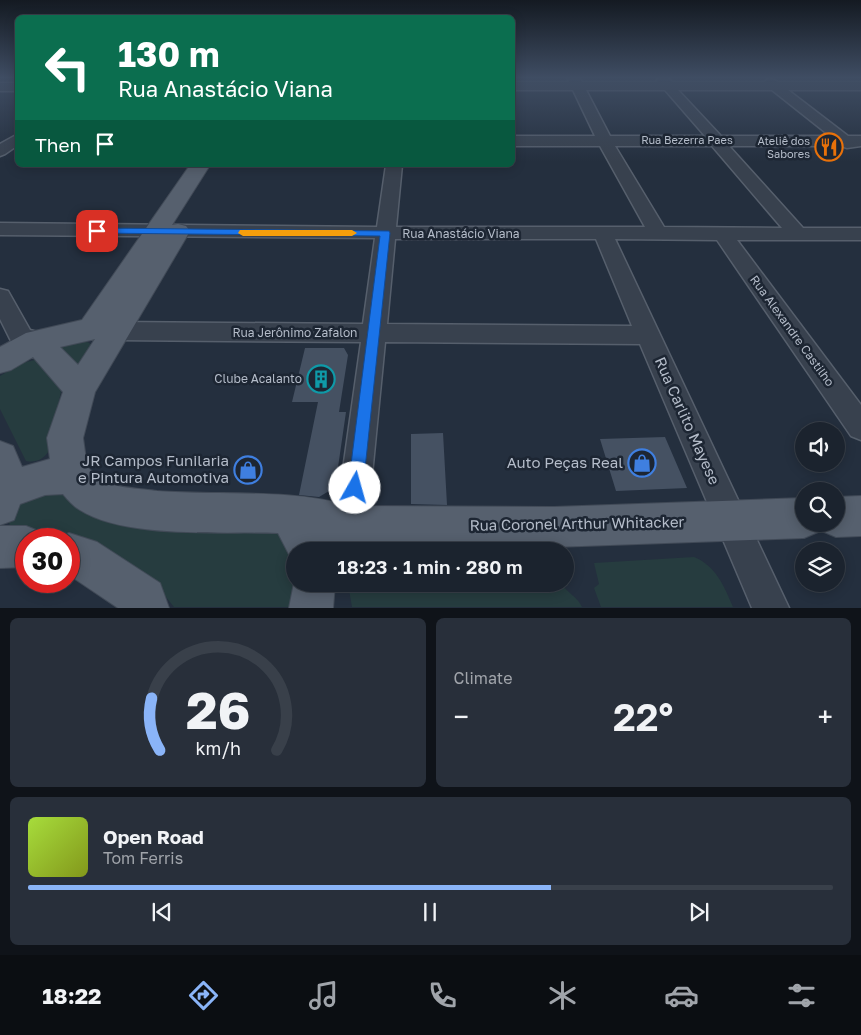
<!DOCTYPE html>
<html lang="en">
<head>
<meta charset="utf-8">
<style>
  body { margin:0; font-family:"Golos Text",sans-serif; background:#282f3a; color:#f1f3f6; height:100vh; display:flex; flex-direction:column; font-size:19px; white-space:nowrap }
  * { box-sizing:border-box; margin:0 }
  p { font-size:16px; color:#a0a4aa }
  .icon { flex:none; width:28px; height:28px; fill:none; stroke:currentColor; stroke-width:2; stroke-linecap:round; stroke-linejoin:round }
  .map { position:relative; height:608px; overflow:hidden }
  .details { display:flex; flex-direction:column; gap:10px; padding:10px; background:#0f1319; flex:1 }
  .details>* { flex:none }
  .guide { position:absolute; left:15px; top:15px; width:500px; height:152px; border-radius:8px; box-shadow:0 2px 12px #0003,0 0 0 1px #39404a; background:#0b6e4f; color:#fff; overflow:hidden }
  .controls { position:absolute; left:795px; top:422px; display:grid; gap:10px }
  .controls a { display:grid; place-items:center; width:50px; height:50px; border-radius:50%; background:#1b232e; box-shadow:0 2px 12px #0003,0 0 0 1px #39404a; font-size:25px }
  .speed { position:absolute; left:15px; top:528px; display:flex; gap:10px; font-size:25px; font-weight:700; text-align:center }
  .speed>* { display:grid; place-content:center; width:65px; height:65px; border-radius:50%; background:#1b232e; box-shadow:0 2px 12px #0003,0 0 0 1px #39404a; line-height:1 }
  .speed .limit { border:8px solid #d22; background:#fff; color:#111 }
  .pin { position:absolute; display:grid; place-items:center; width:42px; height:42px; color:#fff; margin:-21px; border-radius:10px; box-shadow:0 2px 8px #0006 }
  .me { position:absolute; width:55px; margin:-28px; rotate:7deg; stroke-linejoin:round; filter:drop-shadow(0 0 4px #0008) }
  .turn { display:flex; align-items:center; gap:18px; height:105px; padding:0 20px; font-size:22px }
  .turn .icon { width:65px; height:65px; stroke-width:2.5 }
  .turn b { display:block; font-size:35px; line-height:42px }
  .then { display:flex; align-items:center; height:48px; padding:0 20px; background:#0003; gap:10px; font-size:19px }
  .big { font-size:38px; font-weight:600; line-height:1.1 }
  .details .widget { flex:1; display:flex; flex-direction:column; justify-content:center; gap:8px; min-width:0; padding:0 18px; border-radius:8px; background:#282f3a }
  .details .dial { align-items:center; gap:0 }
  .dial svg { height:130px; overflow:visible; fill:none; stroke:#39404a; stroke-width:7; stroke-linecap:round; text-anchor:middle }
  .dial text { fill:#f1f3f6; stroke:none }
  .song { display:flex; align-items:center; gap:15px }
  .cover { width:60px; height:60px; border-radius:8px; background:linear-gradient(135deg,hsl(80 70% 55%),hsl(70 70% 35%)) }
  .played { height:5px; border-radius:2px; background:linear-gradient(90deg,#8ab4f8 65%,#39404a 65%) }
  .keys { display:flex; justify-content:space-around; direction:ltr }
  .heat { display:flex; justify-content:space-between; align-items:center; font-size:28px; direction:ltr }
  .details .tiles { flex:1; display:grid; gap:10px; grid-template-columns:1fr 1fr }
  .widget:last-child { grid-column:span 2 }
  .trip { position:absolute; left:286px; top:542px; width:288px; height:50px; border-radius:25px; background:#1b232e; box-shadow:0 2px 12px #0003,0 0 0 1px #39404a; font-weight:600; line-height:50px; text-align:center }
  .menu { display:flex; height:80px; justify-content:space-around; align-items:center; background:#0b0e12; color:#a0a4aa }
  .menu .icon { width:35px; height:35px }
  .menu .current { color:#8ab4f8 }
  .menu b { font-size:22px; color:#f1f3f6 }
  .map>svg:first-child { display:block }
</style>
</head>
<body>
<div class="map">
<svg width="861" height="608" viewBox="0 0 861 608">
  <rect width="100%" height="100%" fill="#242f3e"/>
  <path fill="#263c3f" d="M85,340l8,6 -13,27 -24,-27z
    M35,360l10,1 16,30 -12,60c-6,8 -12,12 -23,10l-26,-52v-33l22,-13z
    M43,486l233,45c17,18 19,29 19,53h5l1,2 -4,21h-123l-12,-15 -93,-54 -18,-1 -17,1 -24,-8c-4,-25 16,-31 33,-44z
    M694,557c22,9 30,29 39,50h-132l-7,-19 5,-4 -5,-21z
    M348,584h214c6,10 15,12 20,23h-230z"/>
  <path fill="#455162" d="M305,348h39l4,7 -9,57h7l-10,69 -7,10 -10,6 -20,-2 19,-93h-26z
    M443,433l4,72 -36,-1v-70z
    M665,437l22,51 -71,3 -16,-52z"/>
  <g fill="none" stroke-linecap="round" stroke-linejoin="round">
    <g stroke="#565f6c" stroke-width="3">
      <path id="minor" d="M567,77h12l3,5h76l-1,-2 3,-3h7l5,5h92l6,-4 8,4h83v8h-73l60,46h13v10l-14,2 -6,-2h-112l74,82h58v12h-124l124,165v35l-10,-4 -134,-196 -102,-1 174,369h-37l-112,-264 -255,-2 -18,184 -4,12 -12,4 -12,-4 -4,-12 26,-184 -245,-2 -25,-5 -4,-6 4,-6 8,-3 17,2 247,2 12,-86 -375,-3v-12l377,4 9,-62h16l-6,62h249l-45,-81h-88v-10h83l-22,-46h-61v-8h57zM586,90h79l40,46h-95zM678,90h94l58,46h-109zM615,146h97l70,82 -118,-1zM395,239h201l36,87 -245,-2z
        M0,83h18v8h-18z
        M18,134v11l-13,9 -5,2v-12z
        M0,289l8,2 22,39 15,4 3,7 -3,7 -9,2 -23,-5 -13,-26z"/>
    </g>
    <g stroke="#414a57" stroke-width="2">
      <path id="major" d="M190,165h20l-38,60 6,-1 8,2 4,5 -95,161 -12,46 4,29c5,4 11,11 17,15 13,6 39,7 53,9 65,5 131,-3 194,15l203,1 250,-9v26h32v-27l25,-1v40l-25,1 -14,-6 -2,-4 -2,5 -14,6 -250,9 -195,-1 -6,5h-58v15l-17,-33c-54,-2 -153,6 -198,-23 -7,-4 -12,-10 -17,-16l-18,1 -25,9 -6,16 -14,5v-84l13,5 9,21 28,-8 -3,-21 16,-46 -30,-35 -22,13 -11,3v-26l26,-14 56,-13zM95,339l-17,26 -18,-18 31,-7z
        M0,526h26l15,6 2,7h-17v28l-26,1z
        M69,533l28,9 63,41 9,25h-51l-49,-33v-36h-13z
        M295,578v6h40l-2,24h-44z"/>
    </g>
    <use href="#minor" fill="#38414e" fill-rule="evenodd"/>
    <use href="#major" fill="#56606e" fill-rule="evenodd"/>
  </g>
  <linearGradient id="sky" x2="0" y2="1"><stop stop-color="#141a22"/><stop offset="0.48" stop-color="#3f4d63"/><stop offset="1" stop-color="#3f4d63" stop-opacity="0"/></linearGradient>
  <rect width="861" height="162" fill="url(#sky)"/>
  <path fill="#1a73e8" stroke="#114b97" d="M97,228l292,3 1,2 -27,255 -2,5 -6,2 -5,-2 -2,-5 32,-252 -286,-3 -2,-2z"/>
  <path fill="#f59e0b" d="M240,230h112l5,3 -5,3h-109l-5,-3z"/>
  <defs>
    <g id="restaurant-ring" transform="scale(1.4375)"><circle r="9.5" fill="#1d2633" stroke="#e8710a" stroke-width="1.5"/><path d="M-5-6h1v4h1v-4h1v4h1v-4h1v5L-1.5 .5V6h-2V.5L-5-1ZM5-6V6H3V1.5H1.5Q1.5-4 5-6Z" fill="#e8710a"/></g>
    <g id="building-ring" transform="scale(1.4375)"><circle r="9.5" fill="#1d2633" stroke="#0f9aa8" stroke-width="1.5"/><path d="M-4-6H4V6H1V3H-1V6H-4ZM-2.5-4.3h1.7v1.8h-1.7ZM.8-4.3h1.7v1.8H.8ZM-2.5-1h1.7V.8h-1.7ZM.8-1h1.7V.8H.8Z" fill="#0f9aa8"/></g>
    <g id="shop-ring" transform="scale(1.4375)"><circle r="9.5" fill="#1d2633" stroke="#3f7fe0" stroke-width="1.5"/><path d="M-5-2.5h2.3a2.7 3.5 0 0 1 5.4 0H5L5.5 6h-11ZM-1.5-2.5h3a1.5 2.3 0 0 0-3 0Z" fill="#3f7fe0"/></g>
  </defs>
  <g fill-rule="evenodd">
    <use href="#restaurant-ring" x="829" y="147"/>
    <use href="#building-ring" x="321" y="379"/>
    <use href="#shop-ring" x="642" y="463"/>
    <use href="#shop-ring" x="248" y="470"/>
  </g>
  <g text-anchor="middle" stroke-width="5" stroke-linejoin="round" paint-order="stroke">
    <g font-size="11" fill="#b4bcc9" stroke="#1d2633">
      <text x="687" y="144">Rua Bezerra Paes</text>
    </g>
    <g font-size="11" fill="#b4bcc9" stroke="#1d2633" text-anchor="end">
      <text x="810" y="145">Ateliê dos<tspan x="810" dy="13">Sabores</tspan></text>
    </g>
    <g font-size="12" fill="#b4bcc9" stroke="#1d2633">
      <text x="461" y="238">Rua Anastácio Viana</text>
      <text transform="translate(792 331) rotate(54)" y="4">Rua Alexandre Castilho</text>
      <text x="295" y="337">Rua Jerônimo Zafalon</text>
    </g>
    <g font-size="12" fill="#b4bcc9" stroke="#1d2633" text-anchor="end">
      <text x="302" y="383">Clube Acalanto</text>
    </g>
    <g font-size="15" fill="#b4bcc9" stroke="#1d2633">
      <text transform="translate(687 421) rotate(66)" y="5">Rua Carlito Mayese</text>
      <text transform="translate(577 524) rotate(-1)" y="5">Rua Coronel Arthur Whitacker</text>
    </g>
    <g font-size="15" fill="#b4bcc9" stroke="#1d2633" text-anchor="end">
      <text x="229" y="466">JR Campos Funilaria<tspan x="229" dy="17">e Pintura Automotiva</tspan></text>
      <text x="623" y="468">Auto Peças Real</text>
    </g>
  </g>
</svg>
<div class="controls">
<a><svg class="icon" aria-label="sound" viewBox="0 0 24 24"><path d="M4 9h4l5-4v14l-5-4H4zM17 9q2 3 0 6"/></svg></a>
<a><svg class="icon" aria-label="search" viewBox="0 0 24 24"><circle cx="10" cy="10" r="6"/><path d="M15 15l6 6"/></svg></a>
<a><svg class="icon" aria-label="layers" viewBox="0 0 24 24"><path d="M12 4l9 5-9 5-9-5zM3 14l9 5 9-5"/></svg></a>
</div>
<div class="speed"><div class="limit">30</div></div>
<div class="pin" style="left:97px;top:231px;background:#d93025"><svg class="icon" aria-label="arrive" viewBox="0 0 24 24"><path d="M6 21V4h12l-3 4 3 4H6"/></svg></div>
<svg class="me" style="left:355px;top:488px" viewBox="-20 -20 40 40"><circle r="19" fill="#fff"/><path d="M0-13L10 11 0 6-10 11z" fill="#1a73e8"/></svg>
<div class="trip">18:23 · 1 min · 280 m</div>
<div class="guide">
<div class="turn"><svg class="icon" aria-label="left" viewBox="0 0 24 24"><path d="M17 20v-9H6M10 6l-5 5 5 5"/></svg><div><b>130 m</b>Rua Anastácio Viana</div></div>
<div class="then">Then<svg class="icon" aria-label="arrive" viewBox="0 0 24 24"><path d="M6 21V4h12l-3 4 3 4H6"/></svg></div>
</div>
</div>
<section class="details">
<div class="tiles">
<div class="widget dial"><svg viewBox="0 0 100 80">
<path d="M14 69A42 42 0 1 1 86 69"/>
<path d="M14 69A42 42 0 0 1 9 37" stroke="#8ab4f8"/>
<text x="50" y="56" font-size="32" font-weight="700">26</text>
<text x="50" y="72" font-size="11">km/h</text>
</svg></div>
<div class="widget"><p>Climate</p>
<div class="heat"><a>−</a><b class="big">22°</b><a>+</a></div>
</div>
<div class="widget">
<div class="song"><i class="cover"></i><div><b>Open Road</b><p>Tom Ferris</p></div></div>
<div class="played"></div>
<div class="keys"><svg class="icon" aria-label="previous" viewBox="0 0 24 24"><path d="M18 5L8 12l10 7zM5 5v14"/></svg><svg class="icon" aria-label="pause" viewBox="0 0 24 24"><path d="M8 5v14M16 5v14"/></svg><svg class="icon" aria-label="next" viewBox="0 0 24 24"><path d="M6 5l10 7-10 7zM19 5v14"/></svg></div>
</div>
</div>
</section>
<nav class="menu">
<b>18:22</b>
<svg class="icon current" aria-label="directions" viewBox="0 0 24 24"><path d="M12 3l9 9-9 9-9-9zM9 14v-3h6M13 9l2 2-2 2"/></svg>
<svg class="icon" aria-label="music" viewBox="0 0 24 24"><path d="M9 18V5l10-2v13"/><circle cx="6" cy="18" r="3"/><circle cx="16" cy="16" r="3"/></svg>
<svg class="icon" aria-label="phone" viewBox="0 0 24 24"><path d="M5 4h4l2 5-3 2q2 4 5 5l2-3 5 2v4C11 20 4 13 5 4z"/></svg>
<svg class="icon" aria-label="climate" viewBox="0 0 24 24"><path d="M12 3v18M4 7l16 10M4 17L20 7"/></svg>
<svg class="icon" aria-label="car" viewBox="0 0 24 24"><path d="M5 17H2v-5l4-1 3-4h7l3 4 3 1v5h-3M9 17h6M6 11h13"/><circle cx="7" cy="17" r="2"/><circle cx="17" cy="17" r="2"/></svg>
<svg class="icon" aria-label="filters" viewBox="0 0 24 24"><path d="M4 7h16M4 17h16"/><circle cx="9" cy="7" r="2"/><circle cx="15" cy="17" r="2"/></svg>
</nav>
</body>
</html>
